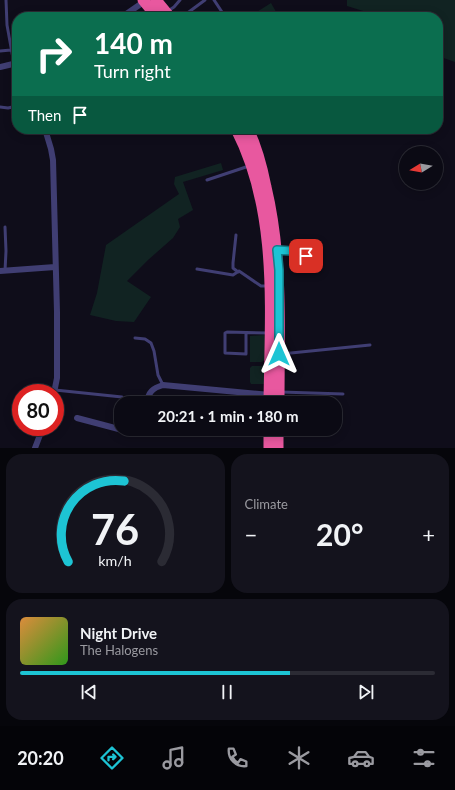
<!DOCTYPE html>
<html lang="en">
<head>
<meta charset="utf-8">
<style>
  body { margin:0; font-family:Lato,sans-serif; background:#14131d; color:#f1f3f6; height:100vh; display:flex; flex-direction:column; font-size:15px; white-space:nowrap }
  * { box-sizing:border-box; margin:0 }
  p { font-size:13px; color:#9a9aa0 }
  .icon { flex:none; width:22px; height:22px; fill:none; stroke:currentColor; stroke-width:2; stroke-linecap:round; stroke-linejoin:round }
  .map { position:relative; height:448px; overflow:hidden }
  .panel { display:flex; flex-direction:column; gap:6px; padding:6px; background:#06060b; flex:1 }
  .panel>* { flex:none }
  .hud { position:absolute; left:12px; top:12px; width:431px; height:122px; border-radius:16px; box-shadow:0 2px 10px #0003,0 0 0 1px #2b2b34; background:#0b6e4f; color:#fff; overflow:hidden }
  .needle { width:26px; rotate:259deg }
  .tools { position:absolute; left:399px; top:146px; display:grid; gap:8px }
  .tools a { display:grid; place-items:center; width:44px; height:44px; border-radius:50%; background:#0b0a14; box-shadow:0 2px 10px #0003,0 0 0 1px #2b2b34; font-size:20px }
  .speed { position:absolute; left:12px; top:384px; display:flex; gap:8px; font-size:20px; font-weight:700; text-align:center }
  .speed>* { display:grid; place-content:center; width:52px; height:52px; border-radius:50%; background:#0b0a14; box-shadow:0 2px 10px #0003,0 0 0 1px #2b2b34; line-height:1 }
  .speed .limit { border:6px solid #d22; background:#fff; color:#111 }
  .pin { position:absolute; display:grid; place-items:center; width:34px; height:34px; color:#fff; margin:-17px; border-radius:8px; box-shadow:0 2px 6px #0006 }
  .me { position:absolute; width:44px; margin:-22px; rotate:0deg; stroke-linejoin:round; filter:drop-shadow(0 0 3px #0008) }
  .turn { display:flex; align-items:center; gap:14px; height:84px; padding:0 16px; font-size:18px }
  .turn .icon { width:52px; height:52px; stroke-width:2.5 }
  .turn b { display:block; font-size:28px; line-height:34px }
  .then { display:flex; align-items:center; height:38px; padding:0 16px; background:#0003; gap:8px; font-size:15px }
  .big { font-size:30px; font-weight:700; line-height:1.1 }
  .panel .tile { flex:1; display:flex; flex-direction:column; justify-content:center; gap:6px; min-width:0; padding:0 14px; border-radius:16px; background:#14131d }
  .panel .dial { align-items:center; gap:0 }
  .dial svg { height:104px; overflow:visible; fill:none; stroke:#2b2b34; stroke-width:7; stroke-linecap:round; text-anchor:middle }
  .dial text { fill:#f1f3f6; stroke:none }
  .song { display:flex; align-items:center; gap:12px }
  .cover { width:48px; height:48px; border-radius:6px; background:linear-gradient(135deg,hsl(30 70% 55%),hsl(110 70% 35%)) }
  .played { height:4px; border-radius:2px; background:linear-gradient(90deg,#1dc4d4 65%,#2b2b34 65%) }
  .keys { display:flex; justify-content:space-around; direction:ltr }
  .heat { display:flex; justify-content:space-between; align-items:center; font-size:22px; direction:ltr }
  .panel .tiles { flex:1; display:grid; gap:6px; grid-template-columns:1fr 1fr }
  .tile:last-child { grid-column:span 2 }
  .trip { position:absolute; left:114px; top:396px; width:228px; height:40px; border-radius:16px; background:#0b0a14; box-shadow:0 2px 10px #0003,0 0 0 1px #2b2b34; font-weight:700; line-height:40px; text-align:center }
  .dock { display:flex; height:64px; justify-content:space-around; align-items:center; background:#040408; color:#9a9aa0 }
  .dock .icon { width:28px; height:28px }
  .dock .selected { color:#1dc4d4 }
  .dock b { font-size:18px; color:#f1f3f6 }
  .map>svg:first-child { display:block }
</style>
</head>
<body>
<div class="map">
<svg width="455" height="448" viewBox="0 0 455 448">
  <rect width="100%" height="100%" fill="#0f0d1a"/>
  <path fill="#112322" d="M347,0h108v62l-17,-6v-39h-59l-3,-2 -29,-9z
    M271,3l8,14h-30z
    M221,163l2,7 -40,12 10,28 -15,9 2,8 -7,11 -25,22 -21,21 24,16 -17,25 -18,-1 -26,-6 7,-22 9,-48 73,-51 -5,-10 1,-7z
    M264,335l3,1 -1,24 -5,2h-11v-26z
    M252,366h13v18h-14l-1,-2v-14z"/>
  <g fill="none" stroke-linecap="round" stroke-linejoin="round">
    <path stroke="#403e73" stroke-width="3" d="M6,0l1,25 7,39
      M214,0l8,12 -4,5
      M168,11l6,-4 6,-7
      M182,17l23,-17
      M0,51l11,-1
      M0,107l8,1 9,-2
      M207,180l42,-14
      M236,235l-3,28v5l5,4
      M279,251h13l15,5
      M197,269l36,6 6,-4 22,15h7
      M5,271l1,-20 -1,-24
      M246,333v21l-21,-1v-20l2,-1 41,1
      M135,338l10,1 6,4 3,8 4,24 5,10
      M281,354l89,-9
      M55,390l67,7
      M281,392l62,2"/>
    <path stroke="#403e73" stroke-width="6" d="M122,17l23,-16
      M0,67l17,-4
      M45,129l6,20 2,11 4,152v66l-3,15
      M0,271l55,-4
      M147,403c1,-11 6,-15 16,-18l107,10
      M77,418l53,14h4l5,-3
      M35,448l8,-21"/>
    <path stroke="#e8589f" stroke-width="11" d="M143,0l14,17
      M156,0l14,17
      M236,129c43,83 34,183 33,274
      M248,129c9,18 14,38 18,58 17,71 13,144 13,216
      M269,448v-19
      M278,448v-19"/>
  </g>
  <g fill="none" stroke-linecap="round" stroke-linejoin="round">
    <g stroke="#137f8a" stroke-width="10">
      <path id="route" d="M279,354v-84l-2,-20 15,1 14,5"/>
    </g>
    <use href="#route" stroke="#1dc4d4" stroke-width="7"/>
  </g>
</svg>
<div class="tools">
<a><svg class="needle" viewBox="-14 -14 28 28"><path d="M0-13l5 13h-10z" fill="#e53935"/><path d="M0 13l5-13h-10z" fill="#9a9aa0"/></svg></a>
</div>
<div class="speed"><div class="limit">80</div></div>
<div class="pin" style="left:306px;top:256px;background:#d93025"><svg class="icon" aria-label="arrive" viewBox="0 0 24 24"><path d="M6 21V4h12l-3 4 3 4H6"/></svg></div>
<svg class="me" style="left:279px;top:354px" viewBox="-20 -20 40 40"><path d="M0-17L14 15 0 8-14 15z" fill="#1dc4d4" stroke="#fff" stroke-width="4"/></svg>
<div class="trip">20:21 · 1 min · 180 m</div>
<div class="hud">
<div class="turn"><svg class="icon" aria-label="right" viewBox="0 0 24 24"><path d="M7 20v-9h11M14 6l5 5-5 5"/></svg><div><b>140 m</b>Turn right</div></div>
<div class="then">Then<svg class="icon" aria-label="arrive" viewBox="0 0 24 24"><path d="M6 21V4h12l-3 4 3 4H6"/></svg></div>
</div>
</div>
<section class="panel">
<div class="tiles">
<div class="tile dial"><svg viewBox="0 0 100 80">
<path d="M14 69A42 42 0 1 1 86 69"/>
<path d="M14 69A42 42 0 0 1 57 7" stroke="#1dc4d4"/>
<text x="50" y="56" font-size="32" font-weight="700">76</text>
<text x="50" y="72" font-size="11">km/h</text>
</svg></div>
<div class="tile"><p>Climate</p>
<div class="heat"><a>−</a><b class="big">20°</b><a>+</a></div>
</div>
<div class="tile">
<div class="song"><i class="cover"></i><div><b>Night Drive</b><p>The Halogens</p></div></div>
<div class="played"></div>
<div class="keys"><svg class="icon" aria-label="previous" viewBox="0 0 24 24"><path d="M18 5L8 12l10 7zM5 5v14"/></svg><svg class="icon" aria-label="pause" viewBox="0 0 24 24"><path d="M8 5v14M16 5v14"/></svg><svg class="icon" aria-label="next" viewBox="0 0 24 24"><path d="M6 5l10 7-10 7zM19 5v14"/></svg></div>
</div>
</div>
</section>
<nav class="dock">
<b>20:20</b>
<svg class="icon selected" aria-label="directions" viewBox="0 0 24 24"><path d="M12 3l9 9-9 9-9-9zM9 14v-3h6M13 9l2 2-2 2"/></svg>
<svg class="icon" aria-label="music" viewBox="0 0 24 24"><path d="M9 18V5l10-2v13"/><circle cx="6" cy="18" r="3"/><circle cx="16" cy="16" r="3"/></svg>
<svg class="icon" aria-label="phone" viewBox="0 0 24 24"><path d="M5 4h4l2 5-3 2q2 4 5 5l2-3 5 2v4C11 20 4 13 5 4z"/></svg>
<svg class="icon" aria-label="climate" viewBox="0 0 24 24"><path d="M12 3v18M4 7l16 10M4 17L20 7"/></svg>
<svg class="icon" aria-label="car" viewBox="0 0 24 24"><path d="M5 17H2v-5l4-1 3-4h7l3 4 3 1v5h-3M9 17h6M6 11h13"/><circle cx="7" cy="17" r="2"/><circle cx="17" cy="17" r="2"/></svg>
<svg class="icon" aria-label="filters" viewBox="0 0 24 24"><path d="M4 7h16M4 17h16"/><circle cx="9" cy="7" r="2"/><circle cx="15" cy="17" r="2"/></svg>
</nav>
</body>
</html>
